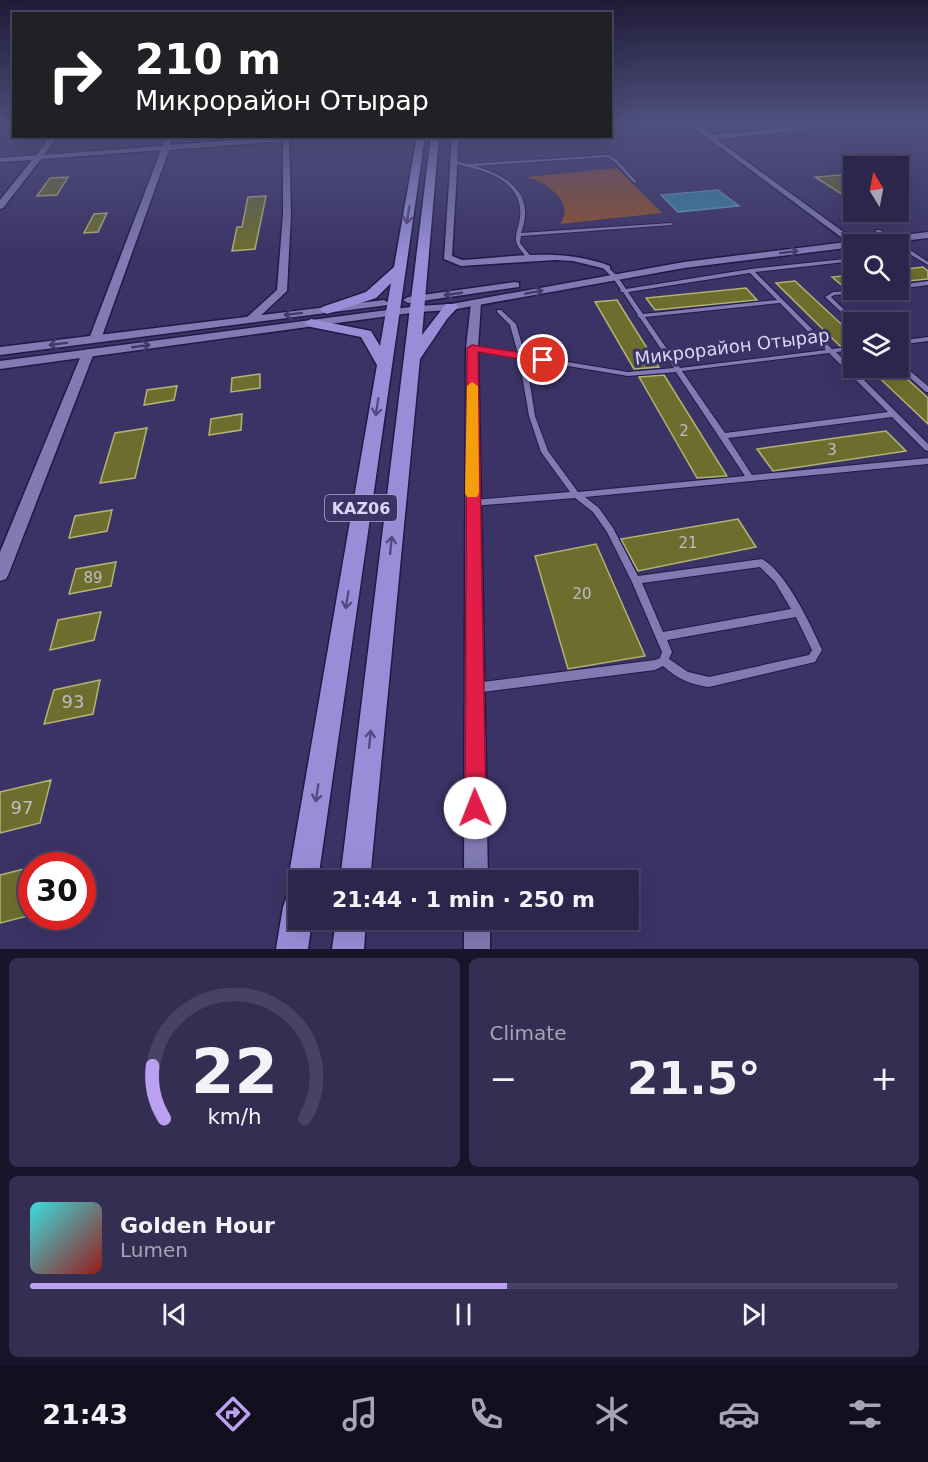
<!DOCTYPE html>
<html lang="en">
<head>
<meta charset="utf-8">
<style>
  body { margin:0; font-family:"DejaVu Sans",sans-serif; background:#342e53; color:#f1f3f6; height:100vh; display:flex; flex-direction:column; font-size:22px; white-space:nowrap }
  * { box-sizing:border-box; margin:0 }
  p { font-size:20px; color:#a6a5b5 }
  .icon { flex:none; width:33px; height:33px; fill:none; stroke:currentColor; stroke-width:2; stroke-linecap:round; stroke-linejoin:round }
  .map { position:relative; height:949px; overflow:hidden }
  .panel { display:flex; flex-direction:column; gap:9px; padding:9px; background:#18152a; flex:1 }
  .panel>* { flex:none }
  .banner { position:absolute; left:12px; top:12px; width:600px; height:126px; border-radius:0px; box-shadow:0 6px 24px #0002,0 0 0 2px #484364; background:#202124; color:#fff; overflow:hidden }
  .needle { width:39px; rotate:350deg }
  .fabs { position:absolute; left:843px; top:156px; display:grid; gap:12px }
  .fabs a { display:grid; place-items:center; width:66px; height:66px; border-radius:0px; background:#2c264c; box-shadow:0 6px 24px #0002,0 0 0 2px #484364; font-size:30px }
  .speed { position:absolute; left:18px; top:852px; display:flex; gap:12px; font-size:30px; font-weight:700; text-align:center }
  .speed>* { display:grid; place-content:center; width:78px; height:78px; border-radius:50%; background:#2c264c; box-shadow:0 6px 24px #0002,0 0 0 2px #484364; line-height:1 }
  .speed .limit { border:9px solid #d22; background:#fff; color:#111 }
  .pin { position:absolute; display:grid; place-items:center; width:51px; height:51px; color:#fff; margin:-26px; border:3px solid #fff; border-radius:50%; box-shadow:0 2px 6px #0007 }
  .me { position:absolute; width:66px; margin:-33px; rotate:359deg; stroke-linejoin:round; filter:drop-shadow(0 0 4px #0008) }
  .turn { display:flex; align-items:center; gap:21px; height:126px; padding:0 24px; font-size:27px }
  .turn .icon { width:78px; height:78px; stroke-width:2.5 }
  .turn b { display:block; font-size:42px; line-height:51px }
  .big { font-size:45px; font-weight:800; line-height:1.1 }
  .panel .widget { flex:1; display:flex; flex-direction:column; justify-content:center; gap:9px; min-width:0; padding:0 21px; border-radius:9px; background:#342e53 }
  .panel .dial { align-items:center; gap:0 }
  .dial svg { height:156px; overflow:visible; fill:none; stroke:#484364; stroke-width:7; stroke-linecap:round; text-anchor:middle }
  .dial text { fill:#f1f3f6; stroke:none }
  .song { display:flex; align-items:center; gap:18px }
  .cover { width:72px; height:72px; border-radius:9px; background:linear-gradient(135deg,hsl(180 70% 55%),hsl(0 70% 35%)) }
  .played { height:6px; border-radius:3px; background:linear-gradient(90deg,#bca0f2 55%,#484364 55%) }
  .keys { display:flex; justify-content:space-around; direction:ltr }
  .heat { display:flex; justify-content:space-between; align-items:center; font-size:33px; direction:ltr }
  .panel .tiles { flex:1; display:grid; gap:9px; grid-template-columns:1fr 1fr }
  .widget:last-child { grid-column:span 2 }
  .trip { position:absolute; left:288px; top:870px; width:351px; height:60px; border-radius:0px; background:#2c264c; box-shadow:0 6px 24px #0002,0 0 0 2px #484364; font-weight:800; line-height:60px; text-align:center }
  .menu { display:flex; height:96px; justify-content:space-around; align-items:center; background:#120f1e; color:#a6a5b5 }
  .menu .icon { width:42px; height:42px }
  .menu .on { color:#bca0f2 }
  .menu b { font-size:27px; color:#f1f3f6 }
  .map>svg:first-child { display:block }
</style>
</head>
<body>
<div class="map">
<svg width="928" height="949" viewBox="0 0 928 949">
  <rect width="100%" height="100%" fill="#3b3365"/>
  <path fill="#90522f" d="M617,168l45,45 -102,11c17,-22 -16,-43 -34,-47z"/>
  <path fill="#3a84a4" stroke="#6a9dbd" stroke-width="1.5" d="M718,190l21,16 -61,6 -17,-17z"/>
  <path fill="#6d6e2e" stroke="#b2b473" stroke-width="1.5" d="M854,174v28l-39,-25z
    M68,177l-11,18 -20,1 13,-18z
    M266,196l-11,53 -23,2 5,-24h5l6,-30z
    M107,213l-9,19 -14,1 10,-19z
    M923,267l5,4v8l-30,3v-12z
    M854,275v12l-9,1 -13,-11z
    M795,281l59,55v8l-14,2 -64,-63z
    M746,288l11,12 -102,10 -9,-12z
    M617,300l18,29 24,38 -25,2 -39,-67z
    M869,368h26l33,30v26z
    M260,374v14l-29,4 1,-14z
    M664,375l5,8 58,93 -30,2 -58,-101z
    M177,386l-3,14 -30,5 3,-15z
    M242,414l-1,16 -32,5 2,-16z
    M147,428l-12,50 -35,5 15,-50z
    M886,431l20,20 -133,20 -16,-22z
    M112,510l-5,21 -38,7 6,-22z
    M738,519l18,28 -118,24 -17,-32z
    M596,544l49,112 -77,13 -33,-113z
    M116,562l-5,24 -42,8 7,-25z
    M101,612l-7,28 -44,10 8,-30z
    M100,680l-7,34 -49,10 10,-34z
    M51,780l-11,43 -40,10v-41z
    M32,867v48l-32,8v-48z"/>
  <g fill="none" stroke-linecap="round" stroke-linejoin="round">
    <g stroke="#231848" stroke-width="2">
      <path id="lane" d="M800,124h4l8,5 -3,1z
        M608,155l9,5 19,21v2h-2l-19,-21 -8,-5 -132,9c23,7 52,20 50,49 0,6 -2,12 -4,18l150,-10 2,1 -2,1 -150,11 -1,7 13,16 -2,1h-2c-4,-5 -12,-13 -13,-19 -1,-6 2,-12 3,-18 5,-20 -4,-36 -22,-46 -14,-8 -31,-9 -45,-15l2,-1 14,3z
        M876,230h4l48,32v3l-30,-18v-3h-3l-19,-12z
        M854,258v3l-99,11 77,77 22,-3v4l-18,2 92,92v7l-3,-1 -33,-33 -164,21 24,37 176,-17v6l-343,33 14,11 14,20 25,48 124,-17c24,13 49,66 60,91l-7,12 -106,25c-18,-2 -33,-9 -46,-21l-8,4 -180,23 -4,-1 -1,-4 1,-4 4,-1 180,-23 5,-2 2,-6 -30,-70 -25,-50 -14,-20 -18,-14 -103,8 -3,-1 -1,-2 1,-2 3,-1 98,-8 -29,-40 -12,-36 -10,-58 -47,-8 -3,-2 3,-2 46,8 -8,-29 -13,-13v-2h4l15,14 9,31 103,17 46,-4 -34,-50 -3,-2 1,-1 -15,-23 -4,-1 2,-1 -8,-12 -10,-10 1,-1h4l9,9 9,13 125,-20zM750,273l27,27 -134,14 -15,-22zM780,303l46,47 -146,18 -35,-51zM829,353l59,59 -163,21 -43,-62zM526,359l102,17 48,-4 69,104 -167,16 -30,-41 -13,-35zM760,567l15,15 16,27 -128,23 -21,-49zM796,617l16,33 -3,5 -100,22 -21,-5 -19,-13 3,-7 -5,-12z
        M928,281v4l-30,4v-4z
        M862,290h14l-3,2 -39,3 -3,2 25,24v1h-2v2l-29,-27 8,-5z
        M928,337v4l-30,4v-4z
        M898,361l30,25v6h-2l-28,-25z"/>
    </g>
    <g stroke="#231848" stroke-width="3">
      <path id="street" d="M689,124h8l14,11 122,-11h30l-147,15 144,105 -7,2z
        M51,136h7l-14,19 119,-9 3,-10h7l-3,9 119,-9 2,78 -4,77 -32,30h-8v-4l30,-27 6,-76v-73l-114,9 -68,189 -2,3h-8l-2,-3 72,-189 -120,9 -38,49 -3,1v-9l32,-40 -32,2v-4l36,-3z
        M452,136h7l-7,120 10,4c50,-3 100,-13 148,6v4l-37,-9 -18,-1 -94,6 -17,-7z
        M476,300l5,3 -3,45 10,532h-24l2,-532 5,-45z
        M88,349l6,4 -85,220 -3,6 -6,2v-29l82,-199z
        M464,920h26v29h-26z"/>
    </g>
    <g stroke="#231848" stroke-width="3">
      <path id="secondary" d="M928,232v6l-54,6h-20v3l-170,21 -233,42 -33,2 -418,57v-8l418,-55 33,-2 233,-42z
        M515,282l4,1v4l-111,16 -5,-3 5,-3z
        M384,300l5,3 -1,2 -388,50v-8z"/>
    </g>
    <g stroke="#231848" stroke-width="3">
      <path id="highway" d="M417,136h8l-107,744h-20v40h14l-4,29h-32l7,-42 4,-11 10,-4 -4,-2 -5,-10 89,-515 -16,-28 -50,-10 -7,-4 7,-4 60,12 9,15 11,-63 -15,15 -49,16 -7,-4 2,-3 44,-15 28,-25z
        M431,136h8l-17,199 24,-31h10l2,3 -11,12 -27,40 -50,521h-30z
        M336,920h30l-2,29h-32z"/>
    </g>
    <use href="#lane" fill="#817ab3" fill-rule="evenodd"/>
    <use href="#street" fill="#817ab3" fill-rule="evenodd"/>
    <use href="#secondary" fill="#817ab3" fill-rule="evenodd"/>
    <use href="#highway" fill="#988ed8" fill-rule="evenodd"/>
  </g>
  <defs><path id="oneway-shaft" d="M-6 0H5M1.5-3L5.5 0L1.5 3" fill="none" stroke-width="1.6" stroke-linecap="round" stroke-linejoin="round" transform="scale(1.5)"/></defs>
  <g stroke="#524a82">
    <use href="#oneway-shaft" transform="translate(408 215) rotate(99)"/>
    <use href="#oneway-shaft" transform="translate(377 407) rotate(99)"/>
    <use href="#oneway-shaft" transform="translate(391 545) rotate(-84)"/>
    <use href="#oneway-shaft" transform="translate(347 600) rotate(99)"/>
    <use href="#oneway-shaft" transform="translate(370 739) rotate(-84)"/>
    <use href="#oneway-shaft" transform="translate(317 793) rotate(99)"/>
  </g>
  <g stroke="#423a6d">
    <use href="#oneway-shaft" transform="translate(789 252) rotate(-7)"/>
    <use href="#oneway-shaft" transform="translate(534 292) rotate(-10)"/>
    <use href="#oneway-shaft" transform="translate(453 294) rotate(172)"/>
    <use href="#oneway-shaft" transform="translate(293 314) rotate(173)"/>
    <use href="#oneway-shaft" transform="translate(58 344) rotate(173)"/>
    <use href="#oneway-shaft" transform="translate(141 346) rotate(-8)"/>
  </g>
  <linearGradient id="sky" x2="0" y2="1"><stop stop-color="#201c38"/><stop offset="0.48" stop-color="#4f507e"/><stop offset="1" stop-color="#4f507e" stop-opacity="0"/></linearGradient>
  <rect width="928" height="257" fill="url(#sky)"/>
  <path fill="#e11d48" stroke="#92132f" stroke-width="1.5" d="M472,345l71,11 6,4 -6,3 -65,-11 8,456 -3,8 -8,3 -7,-3 -3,-8 2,-460z"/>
  <path fill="#f59e0b" d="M472,382l6,4 1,107 -2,4h-10l-2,-4 2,-107z"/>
  <g text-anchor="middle" stroke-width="6" stroke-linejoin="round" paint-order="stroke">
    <g font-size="15" fill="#bebdc4">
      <text x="684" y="436">2</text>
      <text x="832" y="455">3</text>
      <text x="688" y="548">21</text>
      <text x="93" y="583">89</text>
      <text x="582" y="599">20</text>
    </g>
    <rect fill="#3b3365" stroke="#aaa6ca" stroke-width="1.5" x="325" y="495" width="72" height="26" rx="4.5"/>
    <g font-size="16" font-weight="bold" fill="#d9d7f6">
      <text x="361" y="514">KАZ06</text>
    </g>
    <g font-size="18" fill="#d9d7f6" stroke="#3b3365">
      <text transform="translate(732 347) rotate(-7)" y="6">Микрорайон Отырар</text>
    </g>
    <g font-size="18" fill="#bebdc4">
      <text x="73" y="708">93</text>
      <text x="22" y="814">97</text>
    </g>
  </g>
</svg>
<div class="fabs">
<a><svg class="needle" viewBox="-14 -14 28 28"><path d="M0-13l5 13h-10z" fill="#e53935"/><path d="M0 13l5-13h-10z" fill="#a6a5b5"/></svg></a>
<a><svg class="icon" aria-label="search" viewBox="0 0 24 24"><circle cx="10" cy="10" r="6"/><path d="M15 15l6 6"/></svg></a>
<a><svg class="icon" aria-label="layers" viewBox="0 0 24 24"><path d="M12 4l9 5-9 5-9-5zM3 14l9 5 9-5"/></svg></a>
</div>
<div class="speed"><div class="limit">30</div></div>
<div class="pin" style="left:543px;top:360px;background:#d93025"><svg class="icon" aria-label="arrive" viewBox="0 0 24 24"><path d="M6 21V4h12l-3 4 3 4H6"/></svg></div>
<svg class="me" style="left:475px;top:808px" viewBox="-20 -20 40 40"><circle r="19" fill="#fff"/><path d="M0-13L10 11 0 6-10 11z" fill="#e11d48"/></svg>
<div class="trip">21:44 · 1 min · 250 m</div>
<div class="banner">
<div class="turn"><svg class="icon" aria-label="right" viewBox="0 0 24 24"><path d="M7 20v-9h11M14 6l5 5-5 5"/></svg><div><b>210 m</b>Микрорайон Отырар</div></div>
</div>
</div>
<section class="panel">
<div class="tiles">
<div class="widget dial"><svg viewBox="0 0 100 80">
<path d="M14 69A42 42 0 1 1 86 69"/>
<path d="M14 69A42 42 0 0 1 8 42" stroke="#bca0f2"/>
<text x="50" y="56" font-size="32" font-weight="700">22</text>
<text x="50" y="72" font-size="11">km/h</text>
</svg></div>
<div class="widget"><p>Climate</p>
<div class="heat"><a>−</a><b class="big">21.5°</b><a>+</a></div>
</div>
<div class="widget">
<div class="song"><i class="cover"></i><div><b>Golden Hour</b><p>Lumen</p></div></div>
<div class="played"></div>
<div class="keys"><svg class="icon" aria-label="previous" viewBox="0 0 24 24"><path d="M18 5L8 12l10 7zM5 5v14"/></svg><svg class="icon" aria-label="pause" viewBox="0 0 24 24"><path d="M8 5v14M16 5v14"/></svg><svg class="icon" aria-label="next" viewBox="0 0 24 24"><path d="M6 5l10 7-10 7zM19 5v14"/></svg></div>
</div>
</div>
</section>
<nav class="menu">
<b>21:43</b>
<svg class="icon on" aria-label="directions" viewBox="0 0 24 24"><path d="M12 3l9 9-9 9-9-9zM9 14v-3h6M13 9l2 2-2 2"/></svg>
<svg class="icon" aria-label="music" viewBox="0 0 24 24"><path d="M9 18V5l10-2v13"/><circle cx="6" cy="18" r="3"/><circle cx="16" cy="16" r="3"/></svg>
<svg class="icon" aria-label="phone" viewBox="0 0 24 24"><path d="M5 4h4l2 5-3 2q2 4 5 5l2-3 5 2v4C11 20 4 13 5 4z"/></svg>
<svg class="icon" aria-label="climate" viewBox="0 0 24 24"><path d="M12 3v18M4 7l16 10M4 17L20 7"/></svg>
<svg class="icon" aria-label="car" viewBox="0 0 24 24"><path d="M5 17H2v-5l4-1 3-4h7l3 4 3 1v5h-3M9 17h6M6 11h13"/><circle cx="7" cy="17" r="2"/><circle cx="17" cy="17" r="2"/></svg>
<svg class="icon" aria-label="filters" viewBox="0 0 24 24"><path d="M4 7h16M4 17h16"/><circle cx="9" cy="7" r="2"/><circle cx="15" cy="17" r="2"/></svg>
</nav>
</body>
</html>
